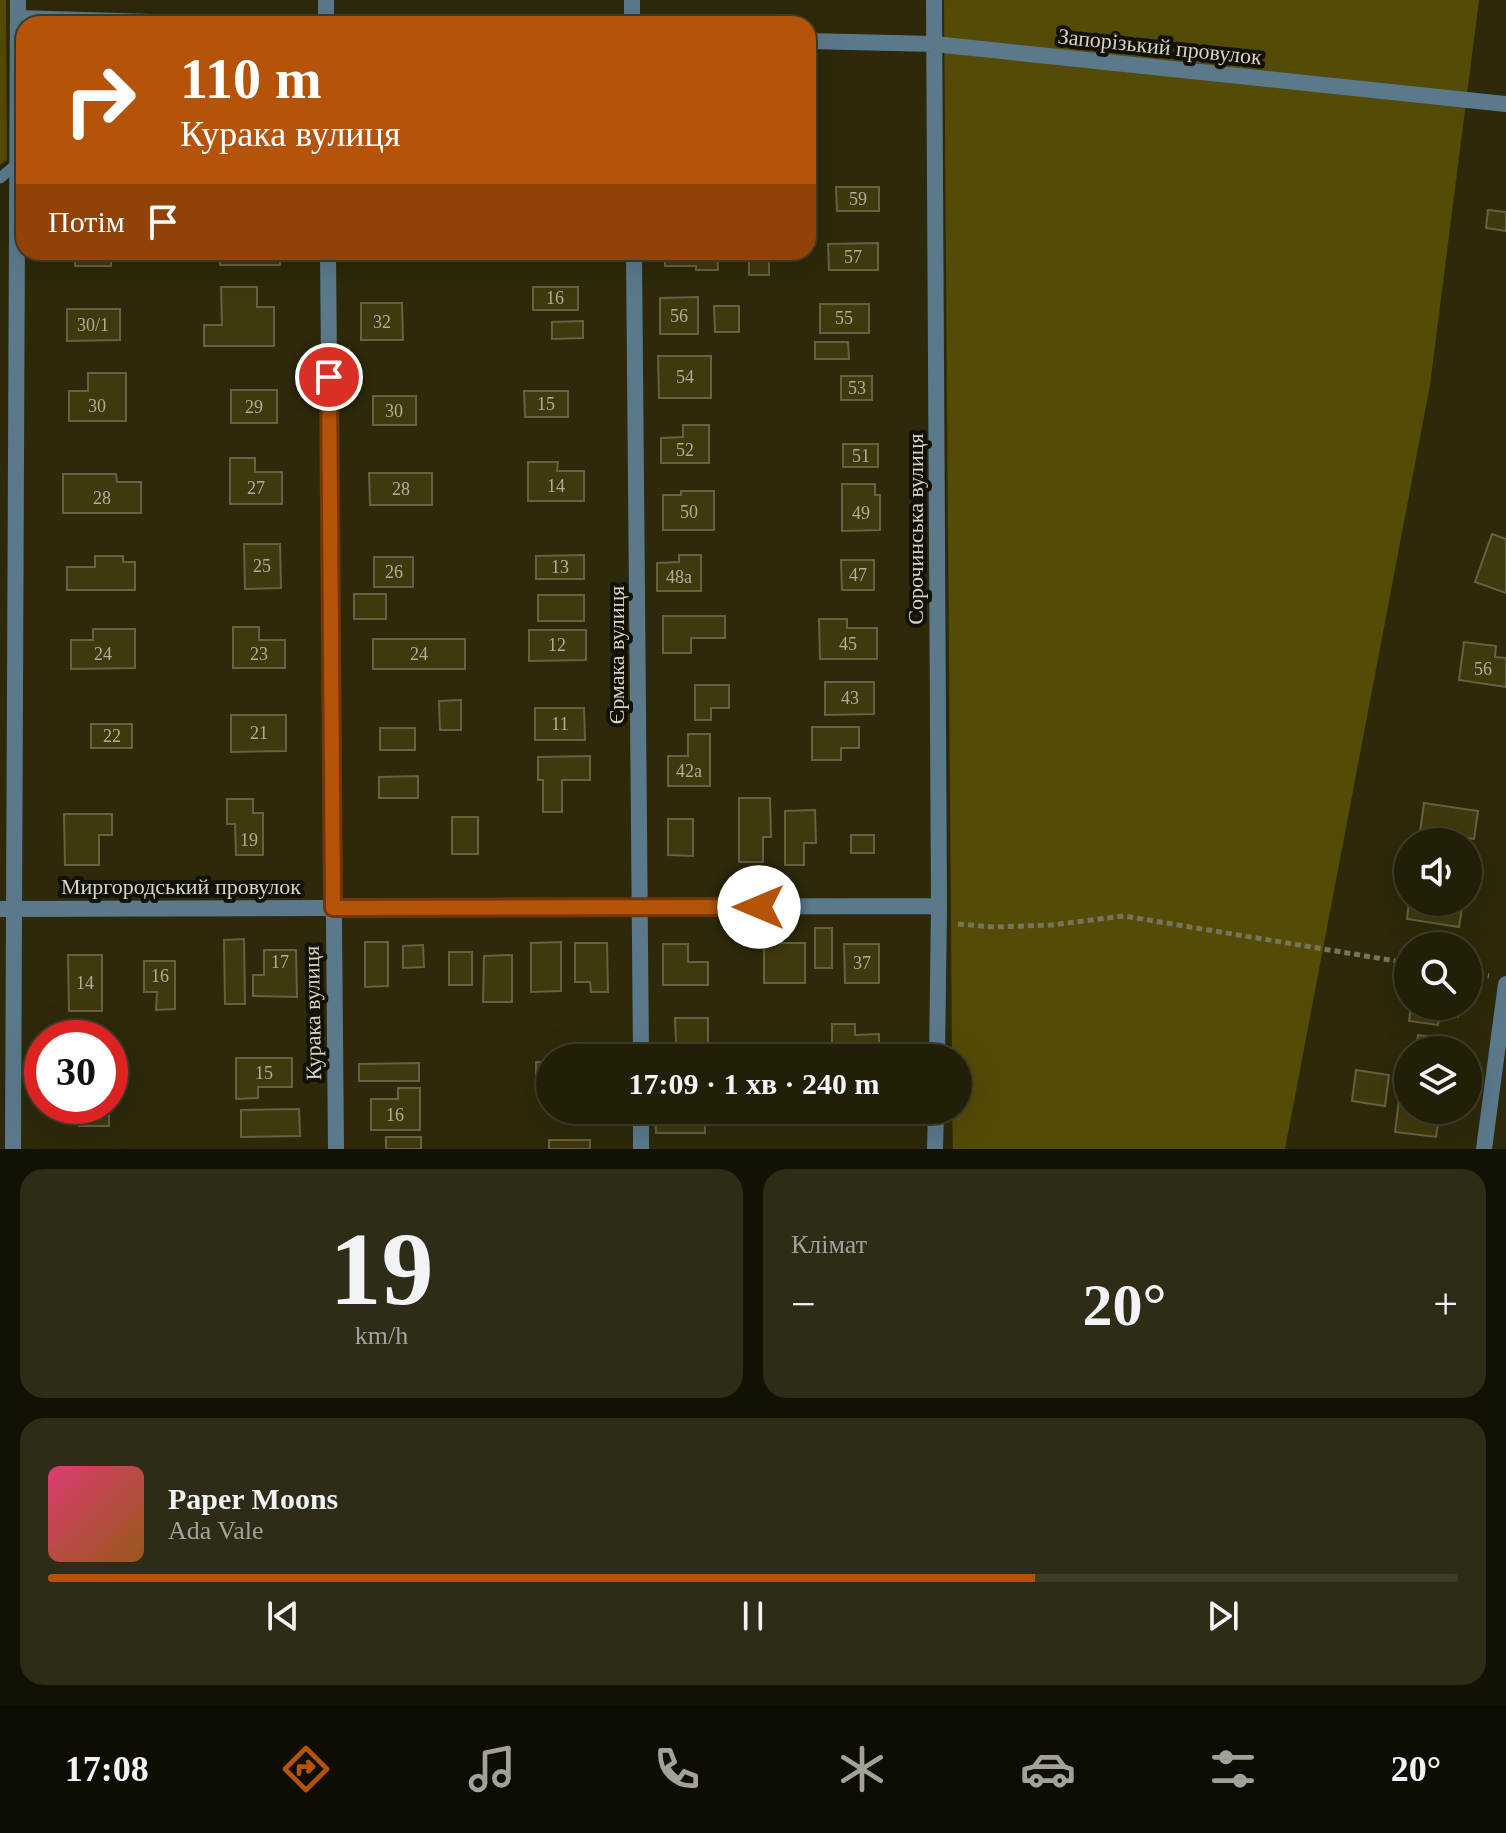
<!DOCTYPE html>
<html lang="uk">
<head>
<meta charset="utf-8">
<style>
  body { margin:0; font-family:Georgia,serif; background:#2e2c16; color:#f1f3f6; height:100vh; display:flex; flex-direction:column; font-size:30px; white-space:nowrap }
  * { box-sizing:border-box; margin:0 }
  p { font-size:26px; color:#a2a29c }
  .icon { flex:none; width:44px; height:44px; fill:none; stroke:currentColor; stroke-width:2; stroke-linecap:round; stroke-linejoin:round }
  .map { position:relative; height:1149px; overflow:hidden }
  .drawer { display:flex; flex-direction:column; gap:20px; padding:20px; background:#131104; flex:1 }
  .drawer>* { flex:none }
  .hud { position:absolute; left:16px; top:16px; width:800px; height:244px; border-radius:24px; box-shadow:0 8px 32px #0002,0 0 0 2px #3f3d29; background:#b45309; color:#fff; overflow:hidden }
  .buttons { position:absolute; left:1394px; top:828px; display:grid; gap:16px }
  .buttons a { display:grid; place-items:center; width:88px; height:88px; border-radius:50%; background:#221f08; box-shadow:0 8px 32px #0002,0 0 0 2px #3f3d29; font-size:40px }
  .speed { position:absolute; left:24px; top:1020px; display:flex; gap:16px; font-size:40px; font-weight:700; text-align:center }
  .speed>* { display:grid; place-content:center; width:104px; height:104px; border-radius:50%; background:#221f08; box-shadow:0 8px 32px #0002,0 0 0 2px #3f3d29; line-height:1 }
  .speed .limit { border:12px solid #d22; background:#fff; color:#111 }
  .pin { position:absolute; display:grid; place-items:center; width:68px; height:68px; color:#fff; margin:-34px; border:4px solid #fff; border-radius:50%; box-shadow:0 2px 8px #0007 }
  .me { position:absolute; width:88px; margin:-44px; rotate:270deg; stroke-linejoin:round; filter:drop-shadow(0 0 6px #0008) }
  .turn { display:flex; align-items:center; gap:28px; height:168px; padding:0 32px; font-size:36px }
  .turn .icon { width:104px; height:104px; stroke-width:2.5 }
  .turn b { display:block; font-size:56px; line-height:68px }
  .then { display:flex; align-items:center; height:76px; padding:0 32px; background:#0003; gap:16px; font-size:30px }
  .big { font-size:60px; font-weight:700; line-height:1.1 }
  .drawer .tile { flex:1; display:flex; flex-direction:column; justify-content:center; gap:12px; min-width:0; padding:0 28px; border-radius:24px; background:#2e2c16 }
  .drawer .dial { align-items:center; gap:0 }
  .dial b { font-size:104px; line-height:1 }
  .song { display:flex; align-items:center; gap:24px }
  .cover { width:96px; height:96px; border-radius:12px; background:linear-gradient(135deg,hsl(340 70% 55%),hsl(30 70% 35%)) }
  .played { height:8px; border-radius:4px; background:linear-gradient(90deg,#b45309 70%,#3f3d29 70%) }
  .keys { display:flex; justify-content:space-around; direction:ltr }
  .heat { display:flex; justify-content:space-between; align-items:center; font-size:44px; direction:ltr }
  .drawer .tiles { flex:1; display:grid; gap:20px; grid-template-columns:1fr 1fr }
  .tile:last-child { grid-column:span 2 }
  .trip { position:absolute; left:536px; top:1044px; width:436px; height:80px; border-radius:40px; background:#221f08; box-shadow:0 8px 32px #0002,0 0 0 2px #3f3d29; font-weight:700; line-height:80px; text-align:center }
  .dock { display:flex; height:128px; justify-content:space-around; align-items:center; background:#0e0c03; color:#a2a29c }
  .dock .icon { width:56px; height:56px }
  .dock .selected { color:#b45309 }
  .dock b { font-size:36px; color:#f1f3f6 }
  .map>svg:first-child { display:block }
</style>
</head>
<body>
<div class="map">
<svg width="1506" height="1149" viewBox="0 0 1506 1149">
  <rect width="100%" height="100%" fill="#2d290a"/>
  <path fill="#544b07" d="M0,0h6l1,160 -7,5z
    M944,0h535l-49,385 -145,764h-332l-1,-39h6v-52h-6z"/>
  <path fill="#40390d" stroke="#666141" stroke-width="2" d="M836,187h43v24h-42z
    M1488,210l18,2v19l-20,-3z
    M878,243v27h-49l-1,-26z
    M75,252h36v14h-36z
    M220,252h60v13h-60z
    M368,252h55v5h-55z
    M539,252h46v7l-46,1z
    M665,252h52l1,18h-22v-4h-31z
    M749,252h20v23h-20z
    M221,287h36v20h17v39h-70v-21h18z
    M533,287h45v23h-45z
    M698,297v37h-38v-36z
    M361,303h41l1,37h-42z
    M820,304h49v29h-49z
    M714,306h25v26h-24z
    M67,309h53v31l-53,1z
    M583,321v17l-31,1v-17z
    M815,342h33l1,17h-34z
    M658,356h53v42h-52z
    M88,373h38v48h-57v-30h19z
    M841,376h31v24h-31z
    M231,390h46v33h-46z
    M524,391h44v26h-43z
    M373,396h43v29h-43z
    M683,425h26v38h-48v-25l22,-1z
    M843,444h35v23h-35z
    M230,458h25v14h27v32h-52z
    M528,462h30l-1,9h27v30h-56z
    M369,473h63v32h-62z
    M63,474h53l1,8h24v31h-78z
    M842,484h33v11h5v35l-38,1z
    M681,491h33v39h-51v-35h18z
    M1492,534l14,5v54l-31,-11z
    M244,544h36l1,44 -36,1z
    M584,555v24h-48v-23z
    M679,555h22v36h-44v-28l22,-1z
    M95,556h28v6h12v28h-68v-23h28z
    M374,557h39v30h-39z
    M841,560h33v30h-32z
    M354,594h32v25h-32z
    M538,595h46v26h-46z
    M663,616h62v22h-34v15h-28z
    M819,619h28v9h30v31h-57z
    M233,627h26v13h26v28h-52z
    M93,629h42v39l-64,1v-29h22z
    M529,630h57v30l-57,1z
    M373,639h92v30h-92z
    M1464,642l32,4 -1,11 11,1v29l-47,-7z
    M825,682h49v32l-49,1z
    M695,685h34v23h-18v12h-16z
    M461,700v30h-21l-1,-29z
    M535,708h49l1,32h-50z
    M231,715h55v36l-55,1z
    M91,724h41v24h-41z
    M812,727h47v21h-18v12h-29z
    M380,728h35v22h-35z
    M688,734h22v52h-42v-30h20z
    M590,756v24h-28v32h-19v-32h-5v-23z
    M418,776v22h-39v-21z
    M739,798h31l1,39h-8v25h-24z
    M227,799h26v14h10v42h-27l-1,-31h-8z
    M1424,803l54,8 -4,28 -54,-7z
    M815,810l1,33h-12v22h-19v-54z
    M64,814h48v21h-13v30h-34z
    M452,817h26v37h-26z
    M668,819h25v37l-25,-1z
    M851,835h23v18h-23z
    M1409,902h54l-4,25 -52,-8z
    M815,928h17v40h-17z
    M244,939l1,65h-20l-1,-64z
    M365,942h23v44l-23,1z
    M561,942v49l-30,1v-49z
    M575,943h32l1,49h-17l-1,-10h-15z
    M764,943h41v40h-41z
    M663,944h25v18h20v23h-45z
    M844,944h35v39h-34z
    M423,945l1,22 -21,1v-22z
    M264,950h32l1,47 -44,-1v-21h11z
    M449,952h23v33h-23z
    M68,955h34v56h-33z
    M512,955v47h-29l1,-46z
    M144,961h31v48l-19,1 1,-18h-13z
    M1411,1006h48l-1,11 -18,-2 -2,10 -29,-4z
    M675,1018h33v25h-32z
    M832,1024h23v11l24,-1v24h-47z
    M1418,1035l30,4 -1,11h-31z
    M236,1058h56v29h-34v11l-22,1z
    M536,1062h14v29h-14z
    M419,1063v18h-60v-17z
    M1356,1070l33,5 -4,31 -33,-5z
    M398,1088h22v42h-49v-31h27z
    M1399,1100l9,1v9h32l-4,27 -41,-5z
    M79,1106h30v20h-30z
    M299,1109l1,27 -59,1v-27z
    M676,1110h47v3h-18v20h-49l-1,-19h21z
    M386,1137h35v12h-35z
    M549,1140h41v9h-41z"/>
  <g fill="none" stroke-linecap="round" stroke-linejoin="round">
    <path stroke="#77745b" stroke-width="5" stroke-dasharray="6 4" stroke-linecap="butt" d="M958,924l36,3 58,-2 72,-9 284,47
      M1468,973l21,3"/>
    <path stroke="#5a7a8c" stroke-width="11" d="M0,178l17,-14"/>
    <path stroke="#5a7a8c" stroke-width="16" d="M632,0v24
      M934,0l5,906 -2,152
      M18,18l201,6
      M326,24v-24
      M808,41l126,3 572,60
      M328,252l8,897
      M634,252l7,806
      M0,909l939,-3
      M641,1110v39
      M13,1149l5,-1149
      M935,1149l1,-39
      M1484,1149l22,-165"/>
  </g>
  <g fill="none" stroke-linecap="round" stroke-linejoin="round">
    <g stroke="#753606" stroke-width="20">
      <path id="route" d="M329,377l4,531 426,-1"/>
    </g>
    <use href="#route" stroke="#b45309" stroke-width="14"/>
  </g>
  <g text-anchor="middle" stroke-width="8" stroke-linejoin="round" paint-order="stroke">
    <g font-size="18" fill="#b0ad96">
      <text x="858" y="205">59</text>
      <text x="853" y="263">57</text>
      <text x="555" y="304">16</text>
      <text x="679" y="322">56</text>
      <text x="844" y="324">55</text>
      <text x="382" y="328">32</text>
      <text x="93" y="331">30/1</text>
      <text x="685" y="383">54</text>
      <text x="857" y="394">53</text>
      <text x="546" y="410">15</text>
      <text x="97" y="412">30</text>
      <text x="254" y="413">29</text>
      <text x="394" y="417">30</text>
      <text x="685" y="456">52</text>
      <text x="861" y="462">51</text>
      <text x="556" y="492">14</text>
      <text x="256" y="494">27</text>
      <text x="401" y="495">28</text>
      <text x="102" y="504">28</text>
      <text x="689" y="518">50</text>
      <text x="861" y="519">49</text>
      <text x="262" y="572">25</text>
      <text x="560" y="573">13</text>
      <text x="394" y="578">26</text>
      <text x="858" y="581">47</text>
      <text x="679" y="583">48а</text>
      <text x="848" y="650">45</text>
      <text x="557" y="651">12</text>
      <text x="103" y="660">24</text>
      <text x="259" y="660">23</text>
      <text x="419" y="660">24</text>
      <text x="1483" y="675">56</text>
      <text x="850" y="704">43</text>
      <text x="560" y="730">11</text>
      <text x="259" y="739">21</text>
      <text x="112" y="742">22</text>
      <text x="689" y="777">42а</text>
      <text x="249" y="846">19</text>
      <text x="280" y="968">17</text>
      <text x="862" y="969">37</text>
      <text x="160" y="982">16</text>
      <text x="85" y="989">14</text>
      <text x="264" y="1079">15</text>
      <text x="395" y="1121">16</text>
    </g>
    <g font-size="22" fill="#d6d4c3" stroke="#131105">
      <text transform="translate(1160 46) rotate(6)" y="8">Запорізький провулок</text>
      <text transform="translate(915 529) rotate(-90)" y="8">Сорочинська вулиця</text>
      <text transform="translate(616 655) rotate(-90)" y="8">Єрмака вулиця</text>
      <text x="181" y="894">Миргородський провулок</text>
      <text transform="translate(312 1013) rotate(-91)" y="8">Курака вулиця</text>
    </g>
  </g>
</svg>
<div class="buttons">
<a><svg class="icon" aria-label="sound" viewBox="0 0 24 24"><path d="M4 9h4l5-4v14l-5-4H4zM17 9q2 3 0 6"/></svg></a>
<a><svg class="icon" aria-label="search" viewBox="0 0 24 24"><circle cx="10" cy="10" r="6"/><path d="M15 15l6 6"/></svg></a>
<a><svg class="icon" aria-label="layers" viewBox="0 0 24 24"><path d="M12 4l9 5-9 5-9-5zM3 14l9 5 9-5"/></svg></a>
</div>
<div class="speed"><div class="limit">30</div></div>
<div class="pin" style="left:329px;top:377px;background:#d93025"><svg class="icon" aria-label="arrive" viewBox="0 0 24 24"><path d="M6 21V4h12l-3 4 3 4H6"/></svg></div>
<svg class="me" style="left:759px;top:907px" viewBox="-20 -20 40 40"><circle r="19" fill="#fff"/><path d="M0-13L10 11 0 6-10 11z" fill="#b45309"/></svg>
<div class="trip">17:09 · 1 хв · 240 m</div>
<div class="hud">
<div class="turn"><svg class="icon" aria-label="right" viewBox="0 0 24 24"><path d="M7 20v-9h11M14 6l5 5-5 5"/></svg><div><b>110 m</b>Курака вулиця</div></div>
<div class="then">Потім<svg class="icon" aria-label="arrive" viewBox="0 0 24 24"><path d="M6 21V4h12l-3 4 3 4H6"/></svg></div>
</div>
</div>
<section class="drawer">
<div class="tiles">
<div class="tile dial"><b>19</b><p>km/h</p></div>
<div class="tile"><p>Клімат</p>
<div class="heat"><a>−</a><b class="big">20°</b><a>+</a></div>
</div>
<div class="tile">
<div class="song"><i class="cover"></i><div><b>Paper Moons</b><p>Ada Vale</p></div></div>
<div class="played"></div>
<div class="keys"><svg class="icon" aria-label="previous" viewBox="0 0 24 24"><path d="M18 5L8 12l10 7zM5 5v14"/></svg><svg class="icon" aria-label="pause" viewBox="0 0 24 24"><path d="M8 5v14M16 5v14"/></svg><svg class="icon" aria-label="next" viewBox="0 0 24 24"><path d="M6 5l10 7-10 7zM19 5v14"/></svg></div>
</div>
</div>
</section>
<nav class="dock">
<b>17:08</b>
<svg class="icon selected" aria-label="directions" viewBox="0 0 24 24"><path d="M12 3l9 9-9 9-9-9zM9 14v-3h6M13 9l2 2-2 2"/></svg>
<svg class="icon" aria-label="music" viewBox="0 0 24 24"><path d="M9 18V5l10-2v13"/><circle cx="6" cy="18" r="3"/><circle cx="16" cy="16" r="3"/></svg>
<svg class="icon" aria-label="phone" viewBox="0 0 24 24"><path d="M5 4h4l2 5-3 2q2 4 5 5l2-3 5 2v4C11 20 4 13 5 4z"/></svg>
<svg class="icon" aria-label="climate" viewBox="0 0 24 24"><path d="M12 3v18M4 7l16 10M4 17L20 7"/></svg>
<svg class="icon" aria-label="car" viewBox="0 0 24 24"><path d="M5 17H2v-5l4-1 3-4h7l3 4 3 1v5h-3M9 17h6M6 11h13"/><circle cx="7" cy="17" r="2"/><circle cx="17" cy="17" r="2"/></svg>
<svg class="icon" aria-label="filters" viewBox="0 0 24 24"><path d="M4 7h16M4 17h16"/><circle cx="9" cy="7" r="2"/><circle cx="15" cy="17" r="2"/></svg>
<b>20°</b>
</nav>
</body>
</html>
